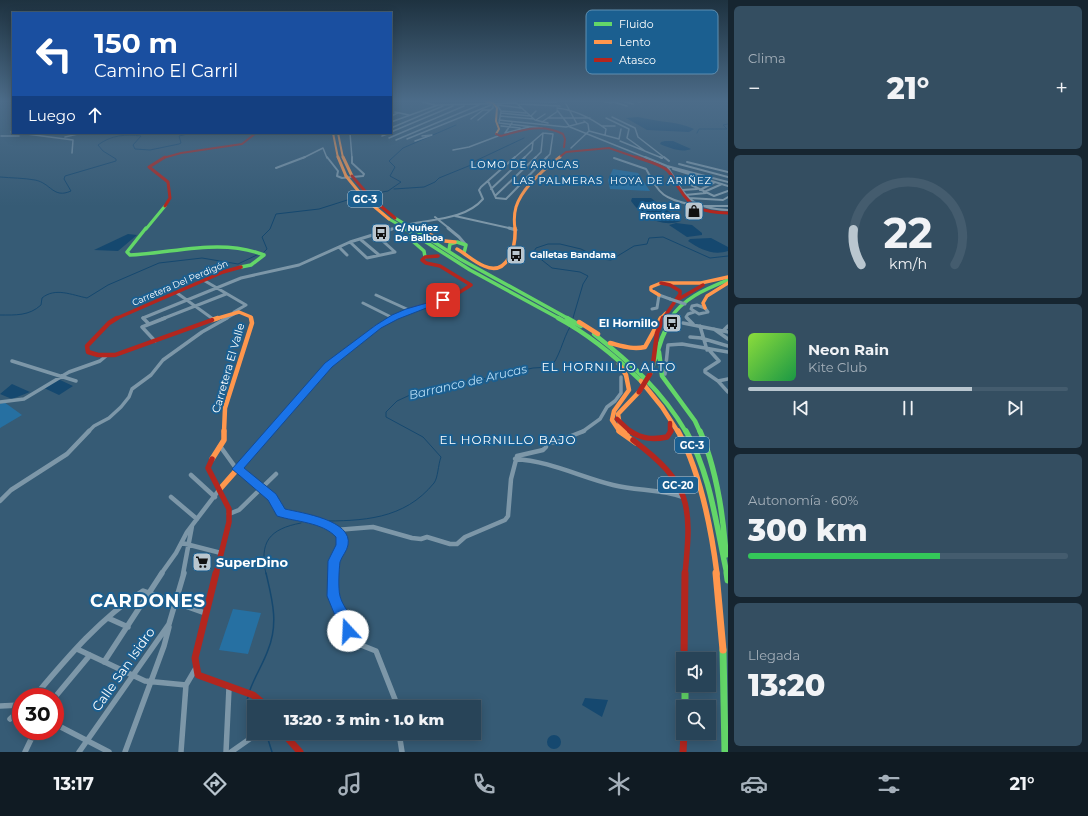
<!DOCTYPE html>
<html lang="es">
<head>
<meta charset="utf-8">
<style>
  body { margin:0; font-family:Montserrat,sans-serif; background:#344e61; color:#f1f3f6; height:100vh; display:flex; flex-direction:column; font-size:15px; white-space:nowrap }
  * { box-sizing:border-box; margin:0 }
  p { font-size:13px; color:#a5b0ba }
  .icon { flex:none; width:22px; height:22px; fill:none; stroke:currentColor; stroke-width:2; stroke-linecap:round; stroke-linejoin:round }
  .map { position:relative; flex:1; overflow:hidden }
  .panel { display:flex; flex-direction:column; gap:6px; padding:6px; background:#162530; width:360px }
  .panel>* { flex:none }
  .hud { position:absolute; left:12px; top:12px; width:380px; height:122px; border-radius:0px; box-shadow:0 2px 10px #0003,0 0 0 1px #445c6e; background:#1a4fa0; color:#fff; overflow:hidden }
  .fabs { position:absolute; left:676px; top:652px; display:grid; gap:8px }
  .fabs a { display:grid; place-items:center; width:40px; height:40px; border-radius:0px; background:#284458; box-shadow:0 2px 10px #0003,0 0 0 1px #445c6e; font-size:20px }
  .speed { position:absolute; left:12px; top:688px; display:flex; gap:8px; font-size:20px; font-weight:700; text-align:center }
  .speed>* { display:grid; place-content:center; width:52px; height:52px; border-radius:50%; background:#284458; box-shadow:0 2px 10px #0003,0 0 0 1px #445c6e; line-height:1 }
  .speed .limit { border:6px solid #d22; background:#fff; color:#111 }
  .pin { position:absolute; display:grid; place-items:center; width:34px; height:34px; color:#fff; margin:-17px; border-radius:8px; box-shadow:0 2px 6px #0006 }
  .me { position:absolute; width:44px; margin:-22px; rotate:340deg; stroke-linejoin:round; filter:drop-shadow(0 0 3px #0008) }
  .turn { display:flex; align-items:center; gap:14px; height:84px; padding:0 16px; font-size:18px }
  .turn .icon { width:52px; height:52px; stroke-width:2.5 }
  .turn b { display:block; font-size:28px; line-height:34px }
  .then { display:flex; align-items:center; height:38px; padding:0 16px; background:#0003; gap:8px; font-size:15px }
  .big { font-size:30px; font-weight:800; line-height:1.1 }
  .panel .tile { flex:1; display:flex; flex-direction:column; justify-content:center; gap:6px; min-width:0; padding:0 14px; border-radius:6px; background:#344e61 }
  .panel .dial { align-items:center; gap:0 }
  .dial svg { height:104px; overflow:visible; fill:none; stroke:#445c6e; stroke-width:7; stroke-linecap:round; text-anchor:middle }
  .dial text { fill:#f1f3f6; stroke:none }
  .song { display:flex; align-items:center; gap:12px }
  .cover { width:48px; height:48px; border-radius:6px; background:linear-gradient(135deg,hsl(90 70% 55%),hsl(140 70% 35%)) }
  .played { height:4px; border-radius:2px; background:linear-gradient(90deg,#b9c6cf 70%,#445c6e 70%) }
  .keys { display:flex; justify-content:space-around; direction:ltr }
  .heat { display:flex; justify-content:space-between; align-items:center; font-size:22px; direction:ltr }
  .charge { height:6px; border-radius:3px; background:linear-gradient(90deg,#34c759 60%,#445c6e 0) }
  .trip { position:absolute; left:247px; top:700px; width:234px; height:40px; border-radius:0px; background:#284458; box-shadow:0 2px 10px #0003,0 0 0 1px #445c6e; font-weight:800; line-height:40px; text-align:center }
  .menu { display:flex; height:64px; justify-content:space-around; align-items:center; background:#101b23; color:#a5b0ba }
  .menu .icon { width:28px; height:28px }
  .menu .selected { color:#b9c6cf }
  .menu b { font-size:18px; color:#f1f3f6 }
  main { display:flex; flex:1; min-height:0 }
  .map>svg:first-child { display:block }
</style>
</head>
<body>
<main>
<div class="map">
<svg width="728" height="752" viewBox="0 0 728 752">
  <rect width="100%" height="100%" fill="#365b75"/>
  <path fill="#2670a2" d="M613,169l25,4 12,18 -40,-2 -2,-9z
    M4,402l18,13 -22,13v-24z
    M233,609l28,4 -13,41 -29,-4z"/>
  <path fill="#15486f" d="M638,117c18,5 40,4 56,12l-5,3 -42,-2 -21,-12z
    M665,141h8l18,8c-10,4 -21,-1 -31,-5l1,-2z
    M632,198h19l30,23c-19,7 -39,-4 -50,-20z
    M676,223l16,2 10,8v2l-15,2 -18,-12z
    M128,234l9,1 -19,16 -24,-1z
    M711,238l17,9v4c-15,5 -28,-2 -40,-10l2,-2z
    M58,379l15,7 -14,9 -15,-7z
    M12,384l18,8 -18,7 -12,-5z
    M585,698l23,2 -6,17 -20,-12z
    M547 742a7 7 0 1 1 14 0a7 7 0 1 1-14 0Z"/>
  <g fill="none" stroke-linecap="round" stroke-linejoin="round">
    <path stroke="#15486f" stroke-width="1" d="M203,133h14
      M697,133l2,-4h28l-4,-4 5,-1
      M0,177c11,1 24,1 35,3 16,3 18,19 36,11l-7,-12 1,-3 51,-15v-2l-13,-8 -5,-6c13,-10 28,-11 43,-9l-8,9 2,4 15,1 29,-6 2,-1 -2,-7 13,-3
      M394,189l30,-2 11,-5 4,-4 32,-13 2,-3 51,-24
      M371,194l17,-3 13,-9 -11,-6 5,-9 -6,-6 14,-13 53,-23
      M264,252l3,-3 -5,-12 8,-8 6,-15 43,-5 41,-13
      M0,315c16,0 29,1 41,-10l1,-7c13,-11 30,-3 45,0l21,-13 51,-22 43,-5 36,6 21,-10
      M573,318l10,-34 5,-8 -8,-4 -28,-4 -19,-15 3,-5 12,-4h12l21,5 20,10 10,1 23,-14 13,-2 2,-6 14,-1 47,21 18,-2
      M320,521c42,0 84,-1 114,-38 4,-5 4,-18 7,-26l-18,-20 -37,-20v-5l11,-11 13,-6 123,-27 17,-1c9,-7 13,-29 20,-40
      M266,574c-7,-32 3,-45 35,-51"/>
    <path stroke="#15486f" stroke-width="1.5" d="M250,690c5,-14 13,-26 18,-40 11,-27 4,-51 -2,-77
      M248,697l-1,3 7,11
      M266,733l6,19"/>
    <path stroke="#54748a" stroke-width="2" stroke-dasharray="2 1" stroke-linecap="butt" d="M392,229l17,-5"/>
    <path stroke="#54748a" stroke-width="3" stroke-dasharray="3 1.5" stroke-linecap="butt" d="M392,229l2,-1"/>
    <path stroke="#7d97a8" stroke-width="1.5" d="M524,101l33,1
      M603,101l8,2
      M610,101l17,5
      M622,101l11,3
      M635,101l6,1
      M422,102l13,3
      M515,102l20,18 13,3
      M517,104l43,2
      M566,104l11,20
      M497,105l4,6 -2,12 43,5
      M498,105l23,3
      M557,108c19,2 34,10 49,21l-1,6
      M557,110l13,17
      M501,111l25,2
      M395,112l14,3
      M501,113l30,3 5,-5
      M391,116l7,-3
      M500,116l34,3
      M612,117l23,11 3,9 27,21
      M548,118h42
      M606,118l23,11 -2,9 18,13
      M471,119l12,-9h7
      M478,120l15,-12v-2
      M499,120l67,7 19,-5
      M536,120l9,-6
      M391,122l47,-17 78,-2
      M542,122l16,-11
      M501,126l19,2
      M602,126h13
      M570,127l77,31
      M391,128l52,-22
      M13,129l-2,3 62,8 -1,13
      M589,131l30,8
      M391,132l62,-26
      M350,133l2,25
      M505,133l24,-6
      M505,133l7,-10
      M1,136h18
      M382,136l8,-3
      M65,137l17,-4
      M389,138l75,-32
      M407,139l84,-34
      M619,139l2,-10
      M396,140l83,-35
      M415,141l17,-6 -10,1
      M620,141l42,17
      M571,148l18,-17 -1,-7 -4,-3
      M453,150l16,-3 29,-11
      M303,158l20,-10 4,10
      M514,158l29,-25 10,1 -3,20 -4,4
      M524,158l8,-8 1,-8
      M535,158l6,-6 2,-19"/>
    <path stroke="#7d97a8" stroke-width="2" d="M327,157l11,14 -1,5 5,2 21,-2 1,-2 -12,-11v-6
      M645,157l22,9 61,16
      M660,157l2,1
      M664,157l5,4
      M614,158l32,11c15,27 16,29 47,36
      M687,162l41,10
      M679,164l49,13
      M667,166c19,31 22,42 61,44
      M276,168l29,-11
      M673,169l55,17
      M529,175l3,2h8
      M488,181l8,17 10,1 41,-42
      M677,182h8l29,14 14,-5
      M491,189l34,-32
      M682,190l15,-1
      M700,190l15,-8
      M704,192l18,-8
      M685,195l21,-2
      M495,196l41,-39
      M689,198l34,2 5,-3
      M700,206h28
      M455,216l58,13
      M435,217l15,12
      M410,224c24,-5 56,-5 73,-25l-4,-9 2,-3 34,-30"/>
    <path stroke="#7d97a8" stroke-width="3" d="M448,228l11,9 6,7
      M509,228l7,2
      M375,234l20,18
      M360,239l19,16
      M350,242l17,16 28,-6
      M339,247l8,8
      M205,281l41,24 -12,7
      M177,293l36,26
      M376,295l33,15
      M363,303l30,15
      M697,305l8,3 3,4 -9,2 -8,-5 1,-3z
      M652,309l5,-1 2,-13 11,4
      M144,319l-1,-1 98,-40 58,-13 51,-23 42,-13
      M162,319l64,-25
      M225,319l9,-5
      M688,319l-2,-2 2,-3 6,-2"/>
    <path stroke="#7d97a8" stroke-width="3.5" d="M143,318l6,6
      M687,318l6,6
      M683,323l45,9
      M700,326l7,24
      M714,329l14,10
      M723,331l5,-5
      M690,337l11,1 27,8
      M155,341l-13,-14 23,-9
      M710,351l9,10 -14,9v2l13,9 10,11
      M12,361l64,20
      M665,374l3,-29 14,-1 46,8
      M718,381l10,-2
      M0,402l24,-3 45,-27 31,-11 6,-5
      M88,432l6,-6 15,-8 12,-11 8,-10 3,-8 19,-14 12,-15 39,-28 25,-14
      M582,432l18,-13 7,-12 8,-6 6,-8v-16"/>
    <path stroke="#7d97a8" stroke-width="4.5" d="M220,446l18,25 34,26 9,16c22,6 44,7 61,23v10l-8,15v13
      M515,459c35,2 65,18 98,26 23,6 47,4 70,12
      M191,475l24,22
      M171,497l26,22
      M0,501l11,-11 56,-36 22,-23
      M229,514l10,-4 37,-36
      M336,530l37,-3 39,11 9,1 6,-2 23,7h7l8,-7 40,-17 3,-4 3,-37 6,-23 26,-6 3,-3v-4l10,-1 28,-11
      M182,543l39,10
      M161,574l15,-21 11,-21 32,-42
      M183,574l9,-48"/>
    <path stroke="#7d97a8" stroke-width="5.5" d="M334,573l-1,24 12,24 6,20 25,10 22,56
      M108,618l20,9
      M77,649l68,32 41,4
      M104,662l58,-89
      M34,697c32,-38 66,-79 109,-106l62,22
      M55,697l35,-42
      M0,706l21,-1
      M10,719l11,-10
      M55,724l54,28
      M399,733l3,19
      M25,752l10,-21
      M79,752l90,-128 15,-51
      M125,752l39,-106 5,-19
      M181,752l5,-67 10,-17
      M226,752l3,-64
      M231,752l20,-14"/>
    <path stroke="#63d668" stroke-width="3" d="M395,218l18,11
      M389,219l17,10
      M146,229l19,-23"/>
    <path stroke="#63d668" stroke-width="3.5" d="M146,228l-19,24 3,3c45,-2 91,-17 134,0l-13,10 -10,2
      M404,228l66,42 90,49
      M412,228l50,32 107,59
      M408,237l16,14 1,6
      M449,250l1,-6 7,-2 9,3 -2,8
      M670,319c13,-21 36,-30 58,-39"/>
    <path stroke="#63d668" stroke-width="4.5" d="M558,318c32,17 57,38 83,63
      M567,318l14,8
      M594,334c36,28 69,58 92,98
      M659,352l3,24 33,45 5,11
      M650,374l12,-36 9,-20"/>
    <path stroke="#63d668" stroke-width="5.5" d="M686,431c25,44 30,94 41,143
      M700,431c17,39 23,82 26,124"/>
    <path stroke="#63d668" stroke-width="7" d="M727,573l1,7
      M723,650l2,102
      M685,685v22"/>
    <path stroke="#ff974d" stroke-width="2" d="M485,101l8,2 4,5 -1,13 3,8 -3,5
      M333,133l5,25
      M338,133l5,25
      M558,158l3,-2"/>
    <path stroke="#ff974d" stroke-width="3" d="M338,157l8,19
      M343,157l9,19
      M414,228l3,1
      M515,229c-1,-7 -1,-15 1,-22 6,-19 28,-38 44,-50"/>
    <path stroke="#ff974d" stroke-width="3.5" d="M415,228l30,13 10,1
      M457,249c9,5 17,13 27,17 24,11 32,-20 31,-38
      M659,295l-8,-5v-3l10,-4h40l27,-6
      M705,308l-2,-5 4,-7 21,-13
      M215,319l24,-7 12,5v2
      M660,319l6,-6"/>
    <path stroke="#ff974d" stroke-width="4.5" d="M212,320l6,-2
      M579,322l19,12
      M610,343c12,3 23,7 35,4l16,-29
      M619,364l7,11 3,15 -15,21 -2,9 8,12
      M641,381l21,26 16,25
      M224,432l1,-24 27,-85 -1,-5
      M270,432l59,-67 48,-38
      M625,432l-5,-6 -2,-12 21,-22"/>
    <path stroke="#ff974d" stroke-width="5.5" d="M619,431l17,12
      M624,431l3,4
      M678,431c23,43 33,95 39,143
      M212,459l12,-19v-9
      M219,490l52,-59"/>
    <path stroke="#ff974d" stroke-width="7" d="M716,573l7,77"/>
    <path stroke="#b3261e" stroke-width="2" d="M496,134l5,2c21,-6 41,-13 62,-2l2,5 -1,8
      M561,156l5,-4 43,-4 29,10
      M163,158l18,-5 61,-9 14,-11"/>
    <path stroke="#b3261e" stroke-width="3" d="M636,157c10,4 22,6 31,13 5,4 8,13 12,18 13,22 25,24 49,25
      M165,206l5,-8 -2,-16 -19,-15 16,-10"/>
    <path stroke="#b3261e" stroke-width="3.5" d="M661,283l9,2 10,6v3l-17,25
      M677,300l26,-15
      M115,319l108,-47 18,-5
      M392,319l20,-10 40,-12 19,-12 -31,-19 -14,-3 -4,-3 3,-3 13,-1"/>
    <path stroke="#b3261e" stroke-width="4.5" d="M117,318l-8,5 -22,23 1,6 10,3h17l97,-35
      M377,327l17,-9
      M653,364l4,-31 6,-15
      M617,419l14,13
      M670,423v9"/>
    <path stroke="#b3261e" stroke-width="5.5" d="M630,431c12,8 23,9 37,6l4,-6
      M633,440c58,44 59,64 52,134
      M212,459l-4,9 21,41v13l-13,52"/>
    <path stroke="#b3261e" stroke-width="7" d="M216,573l-21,85 3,17 55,20 15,12
      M684,659l1,-86
      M283,733l17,19
      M683,752l1,-19"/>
    <path stroke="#7d97a8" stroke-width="3" d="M670,299l15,5"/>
    <path stroke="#ff974d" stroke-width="3" d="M346,176l18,22 25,21"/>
    <path stroke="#b3261e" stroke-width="3" d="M352,176l18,21 25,21"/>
    <path stroke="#b3261e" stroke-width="5" d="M639,392l11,-18"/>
  </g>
  <linearGradient id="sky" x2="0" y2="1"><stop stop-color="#1e3240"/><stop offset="0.49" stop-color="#4c6c89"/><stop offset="1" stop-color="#4c6c89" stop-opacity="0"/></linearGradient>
  <rect width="728" height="206" fill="url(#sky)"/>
  <path fill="#1a73e8" stroke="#114b97" d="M441,299l6,1 -49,19 -17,9 -49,39 -88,101 32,26 9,15c17,4 68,11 63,36 -1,6 -6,11 -8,17 -1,7 -2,27 0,34 3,13 19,26 13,39l-5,2 -5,-2 -16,-39 1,-35 8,-16v-8c-14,-15 -40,-15 -59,-21l-9,-16 -36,-31 93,-106 51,-38 16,-10 14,-6z"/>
  <defs>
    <g id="shop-square" transform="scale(1)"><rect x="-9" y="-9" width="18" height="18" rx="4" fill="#b9c6cf" stroke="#1b5f90"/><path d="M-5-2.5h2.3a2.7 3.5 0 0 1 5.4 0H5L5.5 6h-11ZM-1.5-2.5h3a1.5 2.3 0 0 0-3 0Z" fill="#111"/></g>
    <g id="bus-square" transform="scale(1)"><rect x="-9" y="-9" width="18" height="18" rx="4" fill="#b9c6cf" stroke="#1b5f90"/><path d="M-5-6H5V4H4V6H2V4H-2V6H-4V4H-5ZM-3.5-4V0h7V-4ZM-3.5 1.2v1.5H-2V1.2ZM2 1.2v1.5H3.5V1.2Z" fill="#111"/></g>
    <g id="supermarket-square" transform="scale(1)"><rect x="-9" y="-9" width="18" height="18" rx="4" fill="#b9c6cf" stroke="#1b5f90"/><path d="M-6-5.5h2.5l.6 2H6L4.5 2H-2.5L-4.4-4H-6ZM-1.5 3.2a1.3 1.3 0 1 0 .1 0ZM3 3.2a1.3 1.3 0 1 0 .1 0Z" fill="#111"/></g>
  </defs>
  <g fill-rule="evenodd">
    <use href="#shop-square" x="694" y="211"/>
    <use href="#bus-square" x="381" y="233"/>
    <use href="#bus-square" x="516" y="255"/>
    <use href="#bus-square" x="672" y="323"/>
    <use href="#supermarket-square" x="202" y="562"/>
  </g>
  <g text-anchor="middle" stroke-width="4" stroke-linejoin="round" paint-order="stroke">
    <g font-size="9" font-weight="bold" fill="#fff" stroke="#1b5f90" text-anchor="start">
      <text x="680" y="209" text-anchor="end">Autos La<tspan x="680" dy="10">Frontera</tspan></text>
      <text x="395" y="231">C/ Nuñez<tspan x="395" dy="10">De Balboa</tspan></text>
      <text x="530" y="258">Galletas Bandama</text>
    </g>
    <g font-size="9" fill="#fff" stroke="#1b5f90">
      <text transform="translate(180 283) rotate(-23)" y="3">Carretera Del Perdigón</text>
    </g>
    <g font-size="10" letter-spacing="1" fill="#fff" stroke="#1b5f90">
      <text x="525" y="168">LOMO DE ARUCAS</text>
      <text x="558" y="184">LAS PALMERAS</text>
      <text x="661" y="184">HOYA DE ARIÑEZ</text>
    </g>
    <g fill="#1b5f90" stroke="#bbcfde" stroke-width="1">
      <rect x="348" y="191" width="34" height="16" rx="3"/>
      <rect x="675" y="437" width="34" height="16" rx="3"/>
      <rect x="658" y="477" width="40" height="16" rx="3"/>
    </g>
    <g font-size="10" font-weight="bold" fill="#fff">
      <text x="365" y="203">GC-3</text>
      <text x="692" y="449">GC-3</text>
      <text x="678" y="489">GC-20</text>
    </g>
    <g font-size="11" font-weight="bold" fill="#fff" stroke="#1b5f90" text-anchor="end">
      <text x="658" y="327">El Hornillo</text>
    </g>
    <g font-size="11" fill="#fff" stroke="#1b5f90">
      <text transform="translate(228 368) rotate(-74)" y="4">Carretera El Valle</text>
    </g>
    <g font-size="12" letter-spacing="1" fill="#fff" stroke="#1b5f90">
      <text x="609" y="371">EL HORNILLO ALTO</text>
      <text x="508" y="444">EL HORNILLO BAJO</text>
    </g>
    <g font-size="12" font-style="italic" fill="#b6dcf5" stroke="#1b5f90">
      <text transform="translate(468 382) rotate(-13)" y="4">Barranco de Arucas</text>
    </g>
    <g font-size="13" font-weight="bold" fill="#fff" stroke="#1b5f90" text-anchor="start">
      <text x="216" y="567">SuperDino</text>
    </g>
    <g font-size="13" fill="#fff" stroke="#1b5f90">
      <text transform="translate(123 669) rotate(-55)" y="5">Calle San Isidro</text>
    </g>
    <g font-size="18" font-weight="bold" letter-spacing="1" fill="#fff" stroke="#1b5f90">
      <text x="148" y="607">CARDONES</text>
    </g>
  </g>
  <rect x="586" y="10" width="132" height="64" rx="6" fill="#1b5f90" stroke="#5f8fb1" stroke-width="1"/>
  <rect x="594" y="22" width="18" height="4" fill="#63d668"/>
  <rect x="594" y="40" width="18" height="4" fill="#ff974d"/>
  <rect x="594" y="58" width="18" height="4" fill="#b3261e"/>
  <g font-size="11" fill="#fff">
    <text x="619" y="28">Fluido</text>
    <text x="619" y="46">Lento</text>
    <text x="619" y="64">Atasco</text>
  </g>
</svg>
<div class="fabs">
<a><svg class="icon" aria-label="sound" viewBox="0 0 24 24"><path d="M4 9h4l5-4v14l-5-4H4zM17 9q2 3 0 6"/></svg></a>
<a><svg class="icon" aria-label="search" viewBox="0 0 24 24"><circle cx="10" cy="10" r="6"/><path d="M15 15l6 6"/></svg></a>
</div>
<div class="speed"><div class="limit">30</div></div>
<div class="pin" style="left:443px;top:300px;background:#d93025"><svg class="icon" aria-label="arrive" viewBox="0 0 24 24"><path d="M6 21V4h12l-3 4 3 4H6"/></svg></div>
<svg class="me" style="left:348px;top:631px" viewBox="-20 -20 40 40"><circle r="19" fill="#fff"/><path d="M0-13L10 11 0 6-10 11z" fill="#1a73e8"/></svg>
<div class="trip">13:20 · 3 min · 1.0 km</div>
<div class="hud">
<div class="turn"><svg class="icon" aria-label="left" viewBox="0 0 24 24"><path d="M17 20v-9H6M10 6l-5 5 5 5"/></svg><div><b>150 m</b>Camino El Carril</div></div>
<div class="then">Luego<svg class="icon" aria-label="ahead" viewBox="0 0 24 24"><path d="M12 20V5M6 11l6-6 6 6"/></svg></div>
</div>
</div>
<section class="panel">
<div class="tile"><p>Clima</p>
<div class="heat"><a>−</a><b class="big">21°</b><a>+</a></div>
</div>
<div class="tile dial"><svg viewBox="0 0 100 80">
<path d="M14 69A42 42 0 1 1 86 69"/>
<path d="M14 69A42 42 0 0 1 8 42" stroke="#b9c6cf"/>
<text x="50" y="56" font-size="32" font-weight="700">22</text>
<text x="50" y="72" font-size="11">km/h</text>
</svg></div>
<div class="tile">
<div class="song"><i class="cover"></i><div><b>Neon Rain</b><p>Kite Club</p></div></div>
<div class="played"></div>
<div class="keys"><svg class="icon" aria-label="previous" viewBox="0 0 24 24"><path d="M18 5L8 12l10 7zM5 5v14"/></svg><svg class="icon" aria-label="pause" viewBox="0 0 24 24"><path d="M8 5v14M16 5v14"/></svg><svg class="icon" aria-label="next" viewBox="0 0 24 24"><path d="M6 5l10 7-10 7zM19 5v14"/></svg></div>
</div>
<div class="tile"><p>Autonomía · 60%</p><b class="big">300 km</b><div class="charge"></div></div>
<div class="tile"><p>Llegada</p><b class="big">13:20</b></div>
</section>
</main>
<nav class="menu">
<b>13:17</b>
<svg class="icon selected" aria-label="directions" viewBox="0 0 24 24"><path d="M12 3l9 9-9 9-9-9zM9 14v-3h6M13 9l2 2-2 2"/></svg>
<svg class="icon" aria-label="music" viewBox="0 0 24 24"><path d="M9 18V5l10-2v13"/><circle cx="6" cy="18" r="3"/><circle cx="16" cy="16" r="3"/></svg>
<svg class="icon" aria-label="phone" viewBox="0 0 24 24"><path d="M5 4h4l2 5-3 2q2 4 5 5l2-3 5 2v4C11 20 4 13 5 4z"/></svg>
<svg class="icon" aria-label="climate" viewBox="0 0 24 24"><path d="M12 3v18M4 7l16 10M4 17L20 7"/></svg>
<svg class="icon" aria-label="car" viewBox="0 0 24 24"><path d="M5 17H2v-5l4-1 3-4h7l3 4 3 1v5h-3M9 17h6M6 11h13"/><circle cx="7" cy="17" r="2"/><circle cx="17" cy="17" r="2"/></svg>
<svg class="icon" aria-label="filters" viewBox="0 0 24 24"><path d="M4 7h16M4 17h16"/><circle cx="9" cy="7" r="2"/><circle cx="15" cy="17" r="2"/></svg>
<b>21°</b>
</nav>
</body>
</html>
